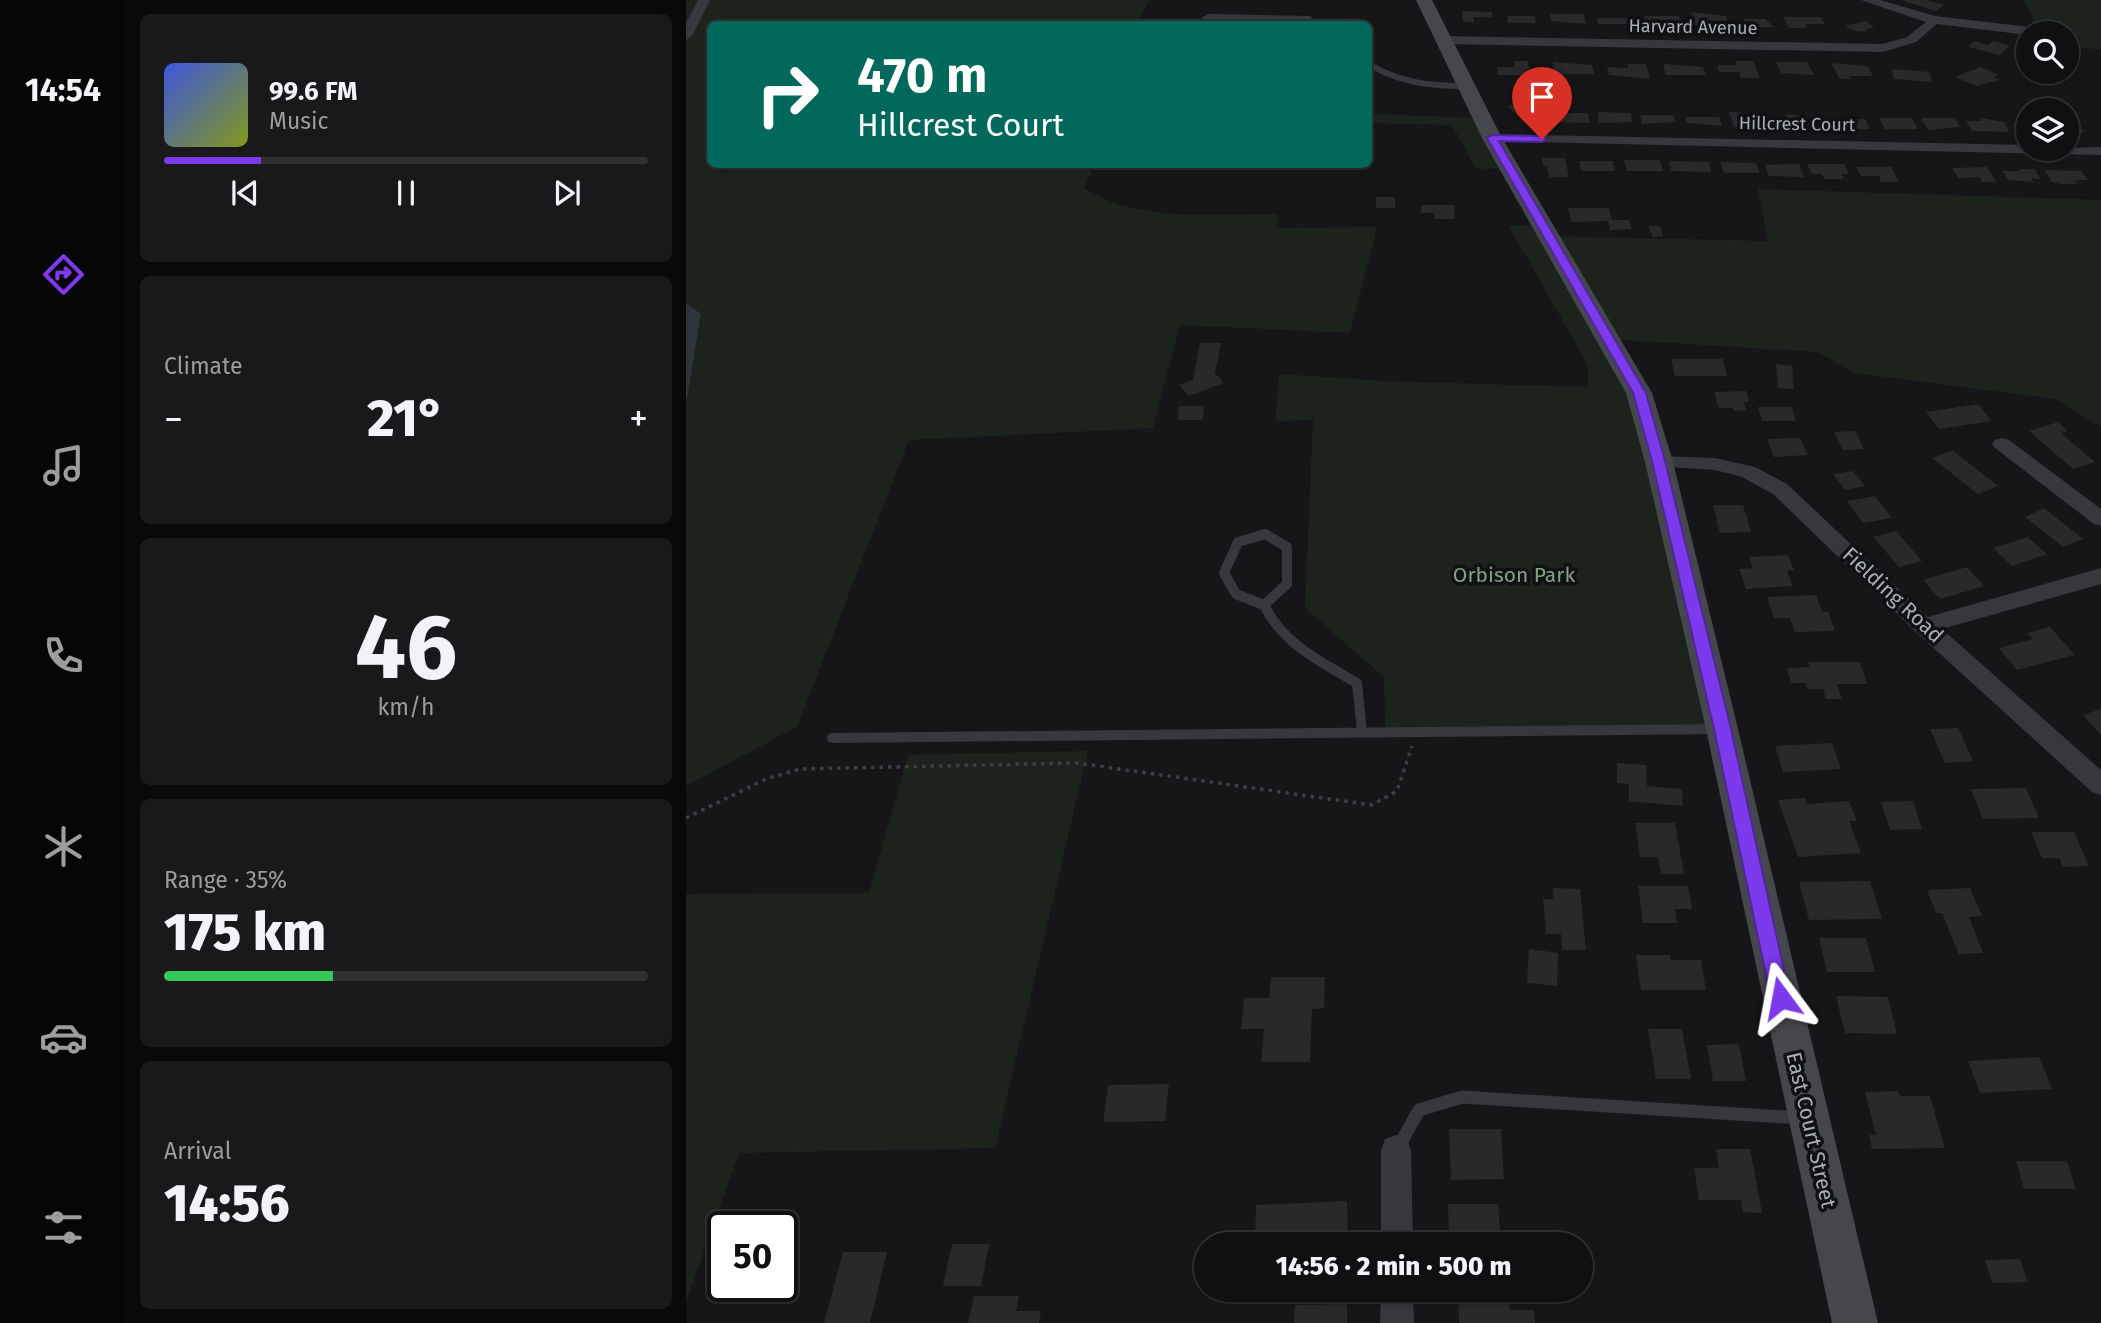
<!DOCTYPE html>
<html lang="en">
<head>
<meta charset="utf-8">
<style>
  body { margin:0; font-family:"Fira Sans",sans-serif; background:#19191b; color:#f1f3f6; height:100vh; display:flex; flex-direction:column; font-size:26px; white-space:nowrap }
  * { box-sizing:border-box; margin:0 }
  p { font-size:23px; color:#9c9d9f }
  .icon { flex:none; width:38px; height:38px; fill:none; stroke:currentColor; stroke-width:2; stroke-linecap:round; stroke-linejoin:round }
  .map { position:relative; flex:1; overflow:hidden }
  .details { display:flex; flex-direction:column; gap:14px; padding:14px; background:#09090a; width:560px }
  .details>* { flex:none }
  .hud { position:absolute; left:21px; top:21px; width:665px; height:147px; border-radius:10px; box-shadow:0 2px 5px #0004,0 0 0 2px #303032; background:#00695c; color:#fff; overflow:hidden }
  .buttons { position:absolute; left:1330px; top:21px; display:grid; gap:14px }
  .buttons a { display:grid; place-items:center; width:63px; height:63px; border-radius:50%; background:#101012; box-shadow:0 2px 5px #0004,0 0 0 2px #303032; font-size:35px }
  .speed { position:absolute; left:21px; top:1211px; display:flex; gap:14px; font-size:35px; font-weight:700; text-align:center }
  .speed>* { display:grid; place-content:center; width:91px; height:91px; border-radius:50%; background:#101012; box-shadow:0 2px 5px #0004,0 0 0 2px #303032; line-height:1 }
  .speed .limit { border:4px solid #111; border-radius:10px; background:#fff; color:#111 }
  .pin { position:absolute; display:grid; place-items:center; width:60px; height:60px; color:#fff; margin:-72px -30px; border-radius:50% 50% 50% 0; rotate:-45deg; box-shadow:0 0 7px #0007 }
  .pin .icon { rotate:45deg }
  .me { position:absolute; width:77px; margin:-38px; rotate:347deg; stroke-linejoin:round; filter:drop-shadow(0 0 5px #0008) }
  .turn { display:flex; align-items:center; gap:24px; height:147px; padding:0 35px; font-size:32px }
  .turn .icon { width:91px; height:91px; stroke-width:2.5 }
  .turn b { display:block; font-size:49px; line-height:60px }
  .big { font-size:52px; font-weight:800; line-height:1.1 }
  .details .card { flex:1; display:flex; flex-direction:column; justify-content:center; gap:10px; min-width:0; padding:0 24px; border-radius:10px; background:#19191b }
  .details .dial { align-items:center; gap:0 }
  .dial b { font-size:91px; line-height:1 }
  .song { display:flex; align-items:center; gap:21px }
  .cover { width:84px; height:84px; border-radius:10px; background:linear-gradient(135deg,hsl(230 70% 55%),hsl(70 70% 35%)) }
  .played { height:7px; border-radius:4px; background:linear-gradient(90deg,#7c3aed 20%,#303032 20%) }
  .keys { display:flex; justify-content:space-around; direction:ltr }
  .heat { display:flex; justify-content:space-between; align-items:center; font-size:38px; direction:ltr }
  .charge { height:10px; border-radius:5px; background:linear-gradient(90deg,#34c759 35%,#303032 0) }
  .trip { position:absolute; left:508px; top:1232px; width:399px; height:70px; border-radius:35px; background:#101012; box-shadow:0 2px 5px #0004,0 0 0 2px #303032; font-weight:800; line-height:70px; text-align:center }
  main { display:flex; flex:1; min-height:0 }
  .menu { display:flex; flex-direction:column; width:126px; justify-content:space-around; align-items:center; background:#060607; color:#9c9d9f }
  .menu .icon { width:49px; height:49px }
  .menu .current { color:#7c3aed }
  .menu b { font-size:32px; color:#f1f3f6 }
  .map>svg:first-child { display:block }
</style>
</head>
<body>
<main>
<nav class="menu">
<b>14:54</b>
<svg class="icon current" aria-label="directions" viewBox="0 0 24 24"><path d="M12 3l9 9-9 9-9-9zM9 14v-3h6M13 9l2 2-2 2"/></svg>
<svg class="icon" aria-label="music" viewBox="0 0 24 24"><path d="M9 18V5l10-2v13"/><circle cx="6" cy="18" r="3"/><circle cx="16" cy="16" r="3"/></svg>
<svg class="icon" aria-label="phone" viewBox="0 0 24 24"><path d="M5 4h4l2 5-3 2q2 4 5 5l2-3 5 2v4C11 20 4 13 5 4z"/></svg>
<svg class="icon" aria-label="climate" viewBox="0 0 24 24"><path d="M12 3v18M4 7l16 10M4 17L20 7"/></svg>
<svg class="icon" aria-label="car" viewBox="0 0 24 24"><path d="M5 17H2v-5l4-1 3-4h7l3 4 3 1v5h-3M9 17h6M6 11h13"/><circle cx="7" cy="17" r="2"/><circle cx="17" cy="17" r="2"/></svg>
<svg class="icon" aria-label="filters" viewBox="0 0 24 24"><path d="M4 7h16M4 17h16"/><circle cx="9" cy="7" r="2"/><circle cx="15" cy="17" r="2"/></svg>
</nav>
<section class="details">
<div class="card">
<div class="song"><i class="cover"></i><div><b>99.6 FM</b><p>Music</p></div></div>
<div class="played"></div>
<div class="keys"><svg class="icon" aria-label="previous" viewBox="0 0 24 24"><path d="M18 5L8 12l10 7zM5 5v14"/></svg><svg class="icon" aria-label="pause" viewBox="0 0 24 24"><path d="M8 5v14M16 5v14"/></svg><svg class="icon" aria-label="next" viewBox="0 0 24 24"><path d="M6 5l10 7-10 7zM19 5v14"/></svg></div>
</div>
<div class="card"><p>Climate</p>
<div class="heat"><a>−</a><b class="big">21°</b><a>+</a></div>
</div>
<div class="card dial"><b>46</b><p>km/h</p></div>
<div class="card"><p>Range · 35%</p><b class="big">175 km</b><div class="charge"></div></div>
<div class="card"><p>Arrival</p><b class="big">14:56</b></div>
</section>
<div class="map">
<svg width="1415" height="1323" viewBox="0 0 1415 1323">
  <rect width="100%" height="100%" fill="#161618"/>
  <path fill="#1c231d" d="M0,0h463l-11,24h-428v140h325l59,3 -10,21c54,36 132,25 194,26l-2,14 101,-1 -27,106 -170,-8 -27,103 -244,12 -112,287 -111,59v-381l15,-90 -15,-12z
    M1338,0h77v50l-34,-5v-12l-28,-1z
    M683,114l112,4 28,50 -33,1 -24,-44 -83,-2z
    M1072,189l343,11v227l-45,-28 -202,-26 -36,-21 -211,-13 32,54 83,336 -337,2 -1,-54 -79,-69 8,-188 -38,1 4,-47 105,7 204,6v-22l-79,-139 32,-1 7,11 220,5z
    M402,751l-93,397 -256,5 -53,149v-408l183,-1 39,-138z"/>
  <path fill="#2c353c" d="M0,303l15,11 -15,91z"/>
  <path fill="#29292c" d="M1215,0h25l18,5 -8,6z
    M776,11l30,1v5h-18v5h-11z
    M1006,12l34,4 3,11 -15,-1 -1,-4h-5l1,4 -14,-1z
    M864,14h34l2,10 -35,-3z
    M821,16h28l1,7h-28z
    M958,16h35l3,7 -35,3z
    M1098,17h37l4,7h-20l2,4h-18z
    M911,18h35l2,6h-36z
    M1057,19h22l9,8 -27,1z
    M1180,21l8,6 -9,3 3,2 -13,-1 -10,-5z
    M1288,41l14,4 6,-4 16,5 -11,9 -31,-8z
    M828,61h14l2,14h-32l-1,-8h18z
    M1049,61h18l7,17h-19l-2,-6h-20l-2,-7h20z
    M867,62l39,3 2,9h-39z
    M1090,62h31l7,13 -33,-2z
    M1145,63l36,3 6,10h-24l2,3h-11z
    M942,64h18l4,15 -41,-4 -2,-8 21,1z
    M977,64l40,3 3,8h-40z
    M1295,67l18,8 -5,2 6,3 -24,6 -21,-9z
    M1206,69l37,3 3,10 -38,-3z
    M840,102l18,15 -19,5 -18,-16z
    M912,112l33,1 1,9 -33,1z
    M1043,112l31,2 5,13h-31z
    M865,113h37l2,10 -37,-1z
    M1100,114l22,3 3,11 -34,-2 -2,-10 12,1z
    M954,115h33l3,7 -34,2z
    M999,117h34l3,9 -35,-3z
    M1336,117h6v16h-9l-6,-10 14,1z
    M1381,117h6l11,15 -17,2z
    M1193,118h33l6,11h-33z
    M1235,118h34l5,9 -32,3z
    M1294,118l24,4 5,10 -37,-1 -6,-10h16z
    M1133,119h46l5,10h-46z
    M856,158h23l4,19h-20l-2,-11h-4z
    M938,160h36l3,11h-36z
    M893,161h34l2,10h-34z
    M983,161l40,1 2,10 -40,-1z
    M1034,162l36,1 4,10h-36z
    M1113,164l5,13 -35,-1 -4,-11z
    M1121,164h37l5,10h-7l2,5h-20l-2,-5h-10z
    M1170,167h35l8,15h-18l-2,-6h-18z
    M1301,167l9,15h-14l-3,-5 -21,1 -6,-10z
    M1332,169h17l5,10 -9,-1 2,4 -25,-2 -5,-9h17z
    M1358,170l37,1 7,9h-14l3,4h-16l-9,-2z
    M690,197h19v11h-19z
    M735,205h33l1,14h-20l-1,-6h-13z
    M882,208h41l3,12h17l3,9 -22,1 -2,-9 -37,1z
    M962,226h12l3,10 -10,1z
    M514,343h21l-6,30 9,10 -35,13 -10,-11 14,-5z
    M985,359h52l4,17h-52z
    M1090,364l16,2 2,23 -16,-1z
    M1060,391l3,11h-5l2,8 -12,1 -1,-3h-14l-5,-16z
    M1292,404l14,17 -53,8 -13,-17z
    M493,406h25l-1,14h-25z
    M1072,407h34l4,14h-34z
    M1372,422l10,9 -7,2 34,29 -22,7 -44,-38z
    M1169,431l9,18 -21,1 -9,-18z
    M1114,438l8,17 -34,2 -7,-18z
    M1266,450l46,36 -20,8 -46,-36z
    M1167,471l12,15 -20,4 -12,-16z
    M1189,496l17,22 -29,5 -16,-22z
    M1027,505h30l8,27 -31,1z
    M1358,508l39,31 -20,8 -38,-30z
    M1210,531l26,30 -23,6 -26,-30z
    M1342,537l19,17 -35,12 -19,-18z
    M1102,555l6,15 -7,1 6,15 -47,3 -7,-20 14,-1 -4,-11z
    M1281,567l17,19 -44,13 -17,-19z
    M1130,595l6,17h6l7,19 -40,1 -5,-14h-16l-7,-21z
    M1364,627l25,28 -58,15 -18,-22 34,-9 -6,-6z
    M1122,662h52l7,22h-30l5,15h-16l-3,-10h-16l-2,-6h-14l-4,-15 23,-1z
    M1415,709v26l-18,-20z
    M1272,728l15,33 -28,2 -15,-34z
    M1146,743l9,26 -58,3 -8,-26z
    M931,763l29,2 1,21 35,3 1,17 -54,-5v-17l-12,-1z
    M1340,788l13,30 -56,1 -12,-30z
    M1119,798l2,6 42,-3 8,20h-8l12,32 -63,4 -20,-57z
    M1227,801l9,28 -32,1 -9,-28z
    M949,823h40l9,51h-23l-3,-17h-18z
    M1345,832h43l15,34 -26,1 -4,-9h-17z
    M1184,881l12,38 -73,1 -10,-38z
    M952,886h50l4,23h-17l2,14h-34z
    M867,888l27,1 6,61h-24l-1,-16h-15l-3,-35h11z
    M1284,888l12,28 -13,1 14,36 -24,1 -17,-41h-6l-9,-23z
    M1133,938h47l9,34h-48z
    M843,949l29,4 -1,33 -30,-3z
    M950,955h34l1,5h30l5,30h-65z
    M585,977h54l-1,31 -12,1 -2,53h-49l3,-33h-23l3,-31h25z
    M1150,996l52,1 9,37 -52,-1z
    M962,1029h34l9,50h-35z
    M1053,1044l7,37h-33l-6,-36z
    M1353,1057l13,32 -72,4 -12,-32z
    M483,1084l-4,37 -62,1 5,-37z
    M1212,1091l2,5h30l15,52 -73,1 -3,-14h7l-11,-43z
    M763,1129h52l3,50 -53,1z
    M1030,1149h34l12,64 -19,-1 -2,-12h-42l-5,-32h25z
    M1330,1161h51l9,28h-52z
    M661,1201l1,43h-93l1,-39z
    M762,1204h50l3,40h-52z
    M266,1244h37l-8,42h-38z
    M157,1252h44l-17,71h-46z
    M1334,1259l8,23 -36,1 -7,-23z
    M772,1292h51l1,18h24l1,13h-76z
    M288,1296h45l-3,15h25l-2,12h-71z
    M661,1304v19h-53l1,-18z"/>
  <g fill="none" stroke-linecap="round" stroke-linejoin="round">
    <path stroke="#3d3f44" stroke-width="3.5" stroke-dasharray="3.5 5" stroke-linecap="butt" d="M0,818l80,-39 33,-10 278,-6 295,42 25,-14 15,-45"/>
    <path stroke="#37383d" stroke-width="6" d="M517,24l1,-4 6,-3 99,2
      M682,64c33,19 61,22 98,22"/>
    <path stroke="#37383d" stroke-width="10" d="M579,534l22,13v37l-23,21 -28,-11 -12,-21 14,-31z
      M578,605c19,39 57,57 93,78l5,49
      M146,738l888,-9"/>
    <path stroke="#37383d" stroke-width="13" d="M712,1148l21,-38 43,-13 339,21"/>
    <path fill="#37383d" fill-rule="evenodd" d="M12,0h12l-18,36 -6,4v-17z
      M1175,0h19l55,16 104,12 6,4 -17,3 -91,-11 -21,18 -33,10 -440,-8 -6,-4 6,-4 440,8 24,-7 19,-15z
      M806,134l536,11v4l73,-2v8l-614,-14 -2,-3 2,-3z
      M1316,438l7,2 92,69v17l-7,-2 -99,-76 -3,-4 3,-4z
      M973,456l56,2 40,9 32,17 141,133 173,-49v16l-159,45 159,141v25l-9,-3 -176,-160 -143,-138 -31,-17 -27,-7 -63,-4 -3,-4 3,-4z
      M710,1135l11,4 4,11 2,94h-32v-94l4,-11z
      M695,1290h32l1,33h-34z"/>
    <path fill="#45474d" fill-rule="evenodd" d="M730,0h16l70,138 150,255 21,69 65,267 140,594h-46l-126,-594 -61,-267 -19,-69 -144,-255z"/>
  </g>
  <path fill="#7c3aed" stroke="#51269a" stroke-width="2" d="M806,135l50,1 5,3 -5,3 -43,-1 147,252 19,68 66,268 59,269 -2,7 -7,3 -7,-3 -3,-7 -57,-269 -62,-268 -19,-68 -146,-255z"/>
  <g text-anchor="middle" stroke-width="7" stroke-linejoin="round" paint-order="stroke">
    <g font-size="18" fill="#a8adb8" stroke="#111113">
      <text transform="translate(1007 27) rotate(1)" y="6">Harvard Avenue</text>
      <text transform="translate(1111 124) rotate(1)" y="6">Hillcrest Court</text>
    </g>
    <g font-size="21" fill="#7fa381" stroke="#111113">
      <text x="828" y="582">Orbison Park</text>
    </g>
    <g font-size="21" fill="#a8adb8" stroke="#111113">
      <text transform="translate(1207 595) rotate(43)" y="7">Fielding Road</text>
      <text transform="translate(1125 1130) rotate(77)" y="7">East Court Street</text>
    </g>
  </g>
</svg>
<div class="buttons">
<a><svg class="icon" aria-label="search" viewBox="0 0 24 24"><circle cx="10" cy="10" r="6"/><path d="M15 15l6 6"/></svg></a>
<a><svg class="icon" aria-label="layers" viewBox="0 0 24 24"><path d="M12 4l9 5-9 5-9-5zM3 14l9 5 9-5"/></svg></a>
</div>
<div class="speed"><div class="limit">50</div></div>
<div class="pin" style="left:856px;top:139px;background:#d93025"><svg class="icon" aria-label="arrive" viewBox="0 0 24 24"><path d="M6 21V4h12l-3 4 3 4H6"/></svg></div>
<svg class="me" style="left:1095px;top:998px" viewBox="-20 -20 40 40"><path d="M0-17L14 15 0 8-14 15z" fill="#7c3aed" stroke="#fff" stroke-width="4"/></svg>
<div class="trip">14:56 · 2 min · 500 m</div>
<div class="hud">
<div class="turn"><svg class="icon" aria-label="right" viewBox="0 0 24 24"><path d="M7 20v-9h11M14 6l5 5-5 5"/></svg><div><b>470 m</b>Hillcrest Court</div></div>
</div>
</div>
</main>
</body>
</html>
